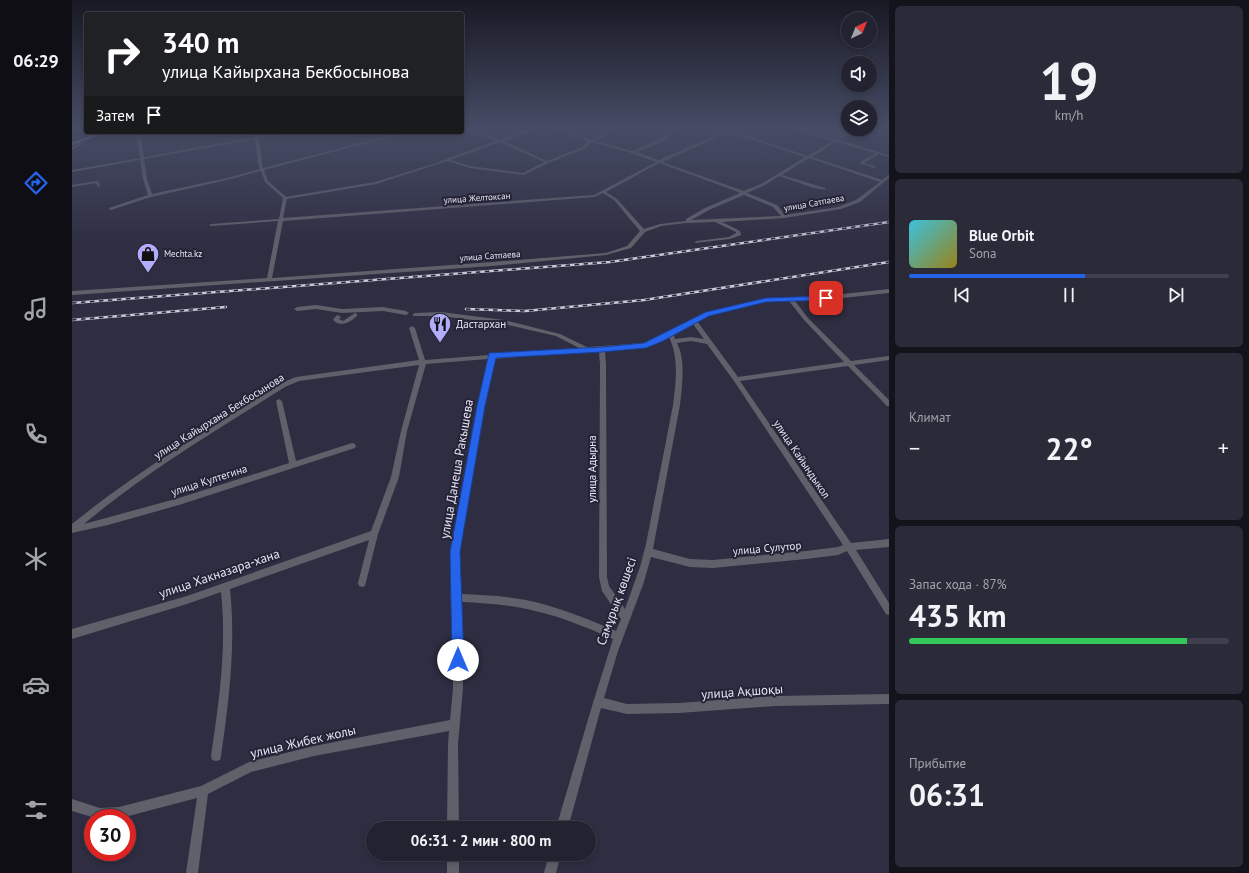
<!DOCTYPE html>
<html lang="ru">
<head>
<meta charset="utf-8">
<style>
  body { margin:0; font-family:"PT Sans",sans-serif; background:#2a2a39; color:#f1f3f6; height:100vh; display:flex; flex-direction:column; font-size:15px; white-space:nowrap }
  * { box-sizing:border-box; margin:0 }
  p { font-size:13px; color:#a2a4ab }
  .icon { flex:none; width:22px; height:22px; fill:none; stroke:currentColor; stroke-width:2; stroke-linecap:round; stroke-linejoin:round }
  .map { position:relative; flex:1; overflow:hidden }
  .panel { display:flex; flex-direction:column; gap:6px; padding:6px; background:#13131b; width:360px }
  .panel>* { flex:none }
  .top-card { position:absolute; left:12px; top:12px; width:380px; height:122px; border-radius:4px; box-shadow:0 2px 6px #0003,0 0 0 1px #3f3f4d; background:#202124; color:#fff; overflow:hidden }
  .needle { width:26px; rotate:43deg }
  .tools { position:absolute; left:769px; top:12px; display:grid; gap:8px }
  .tools a { display:grid; place-items:center; width:36px; height:36px; border-radius:50%; background:#222231; box-shadow:0 2px 6px #0003,0 0 0 1px #3f3f4d; font-size:20px }
  .speed { position:absolute; left:12px; top:809px; display:flex; gap:8px; font-size:20px; font-weight:700; text-align:center }
  .speed>* { display:grid; place-content:center; width:52px; height:52px; border-radius:50%; background:#222231; box-shadow:0 2px 6px #0003,0 0 0 1px #3f3f4d; line-height:1 }
  .speed .limit { border:6px solid #d22; background:#fff; color:#111 }
  .pin { position:absolute; display:grid; place-items:center; width:34px; height:34px; color:#fff; margin:-17px; border-radius:8px; box-shadow:0 2px 6px #0006 }
  .me { position:absolute; width:44px; margin:-22px; rotate:0deg; stroke-linejoin:round; filter:drop-shadow(0 0 3px #0008) }
  .turn { display:flex; align-items:center; gap:14px; height:84px; padding:0 12px; font-size:18px }
  .turn .icon { width:52px; height:52px; stroke-width:2.5 }
  .turn b { display:block; font-size:28px; line-height:34px }
  .then { display:flex; align-items:center; height:38px; padding:0 12px; background:#0003; gap:8px; font-size:15px }
  .big { font-size:30px; font-weight:600; line-height:1.1 }
  .panel .card { flex:1; display:flex; flex-direction:column; justify-content:center; gap:6px; min-width:0; padding:0 14px; border-radius:6px; background:#2a2a39 }
  .panel .dial { align-items:center; gap:0 }
  .dial b { font-size:52px; line-height:1 }
  .song { display:flex; align-items:center; gap:12px }
  .cover { width:48px; height:48px; border-radius:6px; background:linear-gradient(135deg,hsl(190 70% 55%),hsl(50 70% 35%)) }
  .played { height:4px; border-radius:2px; background:linear-gradient(90deg,#2563eb 55%,#3f3f4d 55%) }
  .keys { display:flex; justify-content:space-around; direction:ltr }
  .heat { display:flex; justify-content:space-between; align-items:center; font-size:22px; direction:ltr }
  .charge { height:6px; border-radius:3px; background:linear-gradient(90deg,#34c759 87%,#3f3f4d 0) }
  .trip { position:absolute; left:294px; top:821px; width:230px; height:40px; border-radius:20px; background:#222231; box-shadow:0 2px 6px #0003,0 0 0 1px #3f3f4d; font-weight:600; line-height:40px; text-align:center }
  main { display:flex; flex:1; min-height:0 }
  .tabs { display:flex; flex-direction:column; width:72px; justify-content:space-around; align-items:center; background:#0e0e14; color:#a2a4ab }
  .tabs .icon { width:28px; height:28px }
  .tabs .on { color:#2563eb }
  .tabs b { font-size:18px; color:#f1f3f6 }
  .map>svg:first-child { display:block }
</style>
</head>
<body>
<main>
<nav class="tabs">
<b>06:29</b>
<svg class="icon on" aria-label="directions" viewBox="0 0 24 24"><path d="M12 3l9 9-9 9-9-9zM9 14v-3h6M13 9l2 2-2 2"/></svg>
<svg class="icon" aria-label="music" viewBox="0 0 24 24"><path d="M9 18V5l10-2v13"/><circle cx="6" cy="18" r="3"/><circle cx="16" cy="16" r="3"/></svg>
<svg class="icon" aria-label="phone" viewBox="0 0 24 24"><path d="M5 4h4l2 5-3 2q2 4 5 5l2-3 5 2v4C11 20 4 13 5 4z"/></svg>
<svg class="icon" aria-label="climate" viewBox="0 0 24 24"><path d="M12 3v18M4 7l16 10M4 17L20 7"/></svg>
<svg class="icon" aria-label="car" viewBox="0 0 24 24"><path d="M5 17H2v-5l4-1 3-4h7l3 4 3 1v5h-3M9 17h6M6 11h13"/><circle cx="7" cy="17" r="2"/><circle cx="17" cy="17" r="2"/></svg>
<svg class="icon" aria-label="filters" viewBox="0 0 24 24"><path d="M4 7h16M4 17h16"/><circle cx="9" cy="7" r="2"/><circle cx="15" cy="17" r="2"/></svg>
</nav>
<div class="map">
<svg width="817" height="873" viewBox="0 0 817 873">
  <rect width="100%" height="100%" fill="#2e2d41"/>
  <path fill="#514f7f" d="M720,127h56l1,2 -14,10z"/>
  <g fill="none" stroke-linecap="round" stroke-linejoin="round">
    <path fill="#60606a" fill-rule="evenodd" d="M0,127h4l19,10 -3,1z
      M392,127h3l31,12h3l35,-12h3v1l-35,13 43,20 35,-14 6,-6 -35,-13v-1h3l35,13 13,-6 11,-7h3l-12,9 -11,5 37,10 30,-13 11,-7 3,-4h2c-7,14 -28,20 -42,25l23,8 66,-29 -10,-3v-1l15,3 78,26 25,-15 -44,-13v-1h3l44,12 16,-10h5l-18,11 50,15v2l-10,-3 -15,9 11,3v2l-16,-5 16,-10 -39,-11 -24,15 70,23 7,-5v3l-29,24 -19,7 -57,9 -62,4 18,9 1,4 -11,4 -35,4v-1l2,-1 32,-4 7,-4v-1l-21,-10 -29,1 -25,3 -16,6 -14,16 -25,7 -114,11 -420,29v-4l195,-13 11,-57 -67,5 -2,-1 2,-1 68,-5 4,-21 -18,-16 -4,-11 -34,9 -76,17 -40,13 -2,-1v-1l39,-13 -5,-16 -3,-19 -68,12v-2l68,-12 -4,-26h4l4,25 111,-20 -1,-5h4v5l26,-5h8l-33,7 4,29 140,-36h6l-145,38 4,11 18,16 89,-15 58,-18 62,-23 -31,-13zM657,132l76,25 -42,26 -19,8 -82,-29zM183,139l3,25 2,5 -33,9 -75,16 -5,-15 -3,-20zM428,142l44,20 -21,11 -53,-7 -19,-6zM520,142l39,11 25,9 -62,33 -311,23 4,-19 89,-15 71,-23 23,7 54,7 24,-12 36,-14zM737,158l71,24 -24,18 -18,7 -53,8 -8,-10 -30,-12 18,-8 14,-9 32,11 14,3v-2l-43,-13zM587,163l74,27 7,3 -35,15 -19,11v2l-26,3 -16,5 -27,-30 -11,-7zM531,193l11,7 26,31 -13,15 -21,7 -114,9 -220,16 11,-57 312,-24zM672,195l29,12 8,9 -90,4 18,-10z
      M5,141h2l4,3 -11,6v-3l6,-3 -2,-2z
      M25,181l2,1 1,5h-2l-2,-4 -24,4v-2z
      M817,289v4l-74,8h-20l13,17 43,43 38,-5v4l-35,5 35,35v6h-2l-39,-40 -108,15 111,162 38,-4v8l-33,3 33,53v12l-3,-1 -39,-63 -9,4 -32,4 -93,9 -23,-1 -39,-10 -7,25 -26,69 -14,47 23,6 52,-1 97,-7 113,-2v10l-113,2 -97,7 -52,1 -26,-6 -33,120h-12l36,-122 21,-67c-25,-11 -51,-22 -78,-28 -24,-6 -49,-8 -74,-9l2,86 -5,56 1,84h-12l1,-84 1,-13 -135,25 -63,16 -43,22 -10,79h-12l11,-75 -76,20h-26l-23,-7v-12l28,9 19,-1 82,-21 48,-24 65,-16 136,-26 3,-32v-42l-2,-94 27,-146 10,-47 -62,5 -19,67 -8,46 -21,57 -13,52 -3,1 -3,-1 -1,-3 11,-43 -139,49c6,56 -1,112 -9,167l-1,4 -4,1 -4,-1 -1,-4c8,-54 16,-109 10,-164l-34,12 -115,35v-10l115,-33 184,-65 20,-54 10,-46 18,-66 -120,16 -14,6c-68,43 -138,84 -201,137l95,-26 110,-35 -13,-62 3,-2 3,2 14,60 56,-18 3,1 1,2 -1,2 -176,57 -71,20 -36,8v-9c65,-53 138,-96 209,-141l15,-6 123,-17 -10,-32 3,-2 3,2 10,32 64,-5 3,-2 3,1 84,-6 -23,-12 -52,-12 -63,-8h-28v-2l2,-1 26,-1 63,8 56,14 27,13 58,-4 13,-5 47,-25 61,-15 49,-1zM717,301l15,19 40,42 -106,15 -41,-56 12,-6 57,-13zM621,324l11,15 -13,-2 -16,2 -2,-5zM597,337c10,21 7,45 4,68l-27,139 -6,23 -15,42 -16,-23 -2,-9 -1,-212 -1,-15 41,-3zM619,341l16,3 27,37 109,164 -5,2 -32,4 -93,9 -23,-1 -37,-10 27,-144c2,-18 6,-45 -3,-62zM517,351h10l1,14 -1,212 3,14 19,28 -5,12c-26,-11 -53,-22 -81,-29 -25,-6 -50,-7 -74,-8l-2,-42 25,-146 10,-47z
      M244,305l26,4 41,-2 23,4 3,2 -3,2 -23,-4 -41,2 -26,-4 -19,2 -3,-2 3,-2z
      M283,313l2,1v2c-7,6 -16,12 -24,4l3,-4 2,-1 3,2 -2,2 4,2z
      M375,854h12v19h-12z
      M477,854h12l-5,19h-12z"/>
    <path fill="#8f8fa4" fill-rule="evenodd" d="M31,132h6l-37,13v-3z"/>
    <g stroke="#c9c9d8" stroke-width="2.5">
      <path id="rail" d="M0,303l538,-41 279,-40
        M394,309l59,2 119,-11 245,-38
        M0,320l154,-13"/>
    </g>
    <use href="#rail" stroke="#242337" stroke-width="1.5" stroke-dasharray="4.5" stroke-linecap="butt"/>
  </g>
  <linearGradient id="sky" x2="0" y2="1"><stop stop-color="#191924"/><stop offset="0.51" stop-color="#464c65"/><stop offset="1" stop-color="#464c65" stop-opacity="0"/></linearGradient>
  <rect width="817" height="249" fill="url(#sky)"/>
  <path fill="#2563eb" stroke="#184099" d="M754,296l4,2 -1,2 -63,2 -57,14 -46,25 -17,7 -44,4 -106,6 -11,48 -25,146 4,108 -2,5 -4,1 -4,-1 -2,-5 -2,-108 27,-146 12,-53 113,-6 42,-4 62,-31 60,-14z"/>
  <defs>
    <g id="shop-pin" transform="scale(1.15)"><path d="M0 17L-7.5 6A9.5 9.5 0 1 1 7.5 6Z" fill="#b1adfa" stroke="#242337"/><path d="M-5-2.5h2.3a2.7 3.5 0 0 1 5.4 0H5L5.5 6h-11ZM-1.5-2.5h3a1.5 2.3 0 0 0-3 0Z" fill="#111"/></g>
    <g id="restaurant-pin" transform="scale(1.15)"><path d="M0 17L-7.5 6A9.5 9.5 0 1 1 7.5 6Z" fill="#b1adfa" stroke="#242337"/><path d="M-5-6h1v4h1v-4h1v4h1v-4h1v5L-1.5 .5V6h-2V.5L-5-1ZM5-6V6H3V1.5H1.5Q1.5-4 5-6Z" fill="#111"/></g>
  </defs>
  <g fill-rule="evenodd">
    <use href="#shop-pin" x="76" y="254"/>
    <use href="#restaurant-pin" x="368" y="324"/>
  </g>
  <g text-anchor="middle" stroke-width="4" stroke-linejoin="round" paint-order="stroke">
    <g font-size="9" fill="#e4e4f2" stroke="#242337">
      <text transform="translate(405 198) rotate(-4)" y="3">улица Желтоксан</text>
      <text transform="translate(742 203) rotate(-10)" y="3">улица Сатпаева</text>
      <text transform="translate(418 256) rotate(-4)" y="3">улица Сатпаева</text>
    </g>
    <g font-size="9" fill="#e4e4f2" stroke="#242337" text-anchor="start">
      <text x="92" y="257">Mechta.kz</text>
    </g>
    <g font-size="11" fill="#e4e4f2" stroke="#242337" text-anchor="start">
      <text x="384" y="328">Дастархан</text>
    </g>
    <g font-size="11" fill="#e4e4f2" stroke="#242337">
      <text transform="translate(147 416) rotate(-32)" y="4">улица Кайырхана Бекбосынова</text>
      <text transform="translate(730 459) rotate(56)" y="4">улица Кайындыкол</text>
      <text transform="translate(520 469) rotate(-90)" y="4">улица Адырна</text>
      <text transform="translate(137 480) rotate(-18)" y="4">улица Култегина</text>
      <text transform="translate(695 548) rotate(-5)" y="4">улица Сулутор</text>
    </g>
    <g font-size="13" fill="#e4e4f2" stroke="#242337">
      <text transform="translate(384 469) rotate(-80)" y="5">улица Данеша Ракышева</text>
      <text transform="translate(147 573) rotate(-19)" y="5">улица Хакназара-хана</text>
      <text transform="translate(544 601) rotate(-70)" y="5">Самұрық көшесі</text>
      <text transform="translate(670 691) rotate(-4)" y="5">улица Ақшоқы</text>
      <text transform="translate(231 741) rotate(-13)" y="5">улица Жибек жолы</text>
    </g>
  </g>
</svg>
<div class="tools">
<a><svg class="needle" viewBox="-14 -14 28 28"><path d="M0-13l5 13h-10z" fill="#e53935"/><path d="M0 13l5-13h-10z" fill="#a2a4ab"/></svg></a>
<a><svg class="icon" aria-label="sound" viewBox="0 0 24 24"><path d="M4 9h4l5-4v14l-5-4H4zM17 9q2 3 0 6"/></svg></a>
<a><svg class="icon" aria-label="layers" viewBox="0 0 24 24"><path d="M12 4l9 5-9 5-9-5zM3 14l9 5 9-5"/></svg></a>
</div>
<div class="speed"><div class="limit">30</div></div>
<div class="pin" style="left:754px;top:298px;background:#d93025"><svg class="icon" aria-label="arrive" viewBox="0 0 24 24"><path d="M6 21V4h12l-3 4 3 4H6"/></svg></div>
<svg class="me" style="left:386px;top:660px" viewBox="-20 -20 40 40"><circle r="19" fill="#fff"/><path d="M0-13L10 11 0 6-10 11z" fill="#2563eb"/></svg>
<div class="trip">06:31 · 2 мин · 800 m</div>
<div class="top-card">
<div class="turn"><svg class="icon" aria-label="right" viewBox="0 0 24 24"><path d="M7 20v-9h11M14 6l5 5-5 5"/></svg><div><b>340 m</b>улица Кайырхана Бекбосынова</div></div>
<div class="then">Затем<svg class="icon" aria-label="arrive" viewBox="0 0 24 24"><path d="M6 21V4h12l-3 4 3 4H6"/></svg></div>
</div>
</div>
<section class="panel">
<div class="card dial"><b>19</b><p>km/h</p></div>
<div class="card">
<div class="song"><i class="cover"></i><div><b>Blue Orbit</b><p>Sona</p></div></div>
<div class="played"></div>
<div class="keys"><svg class="icon" aria-label="previous" viewBox="0 0 24 24"><path d="M18 5L8 12l10 7zM5 5v14"/></svg><svg class="icon" aria-label="pause" viewBox="0 0 24 24"><path d="M8 5v14M16 5v14"/></svg><svg class="icon" aria-label="next" viewBox="0 0 24 24"><path d="M6 5l10 7-10 7zM19 5v14"/></svg></div>
</div>
<div class="card"><p>Климат</p>
<div class="heat"><a>−</a><b class="big">22°</b><a>+</a></div>
</div>
<div class="card"><p>Запас хода · 87%</p><b class="big">435 km</b><div class="charge"></div></div>
<div class="card"><p>Прибытие</p><b class="big">06:31</b></div>
</section>
</main>
</body>
</html>
